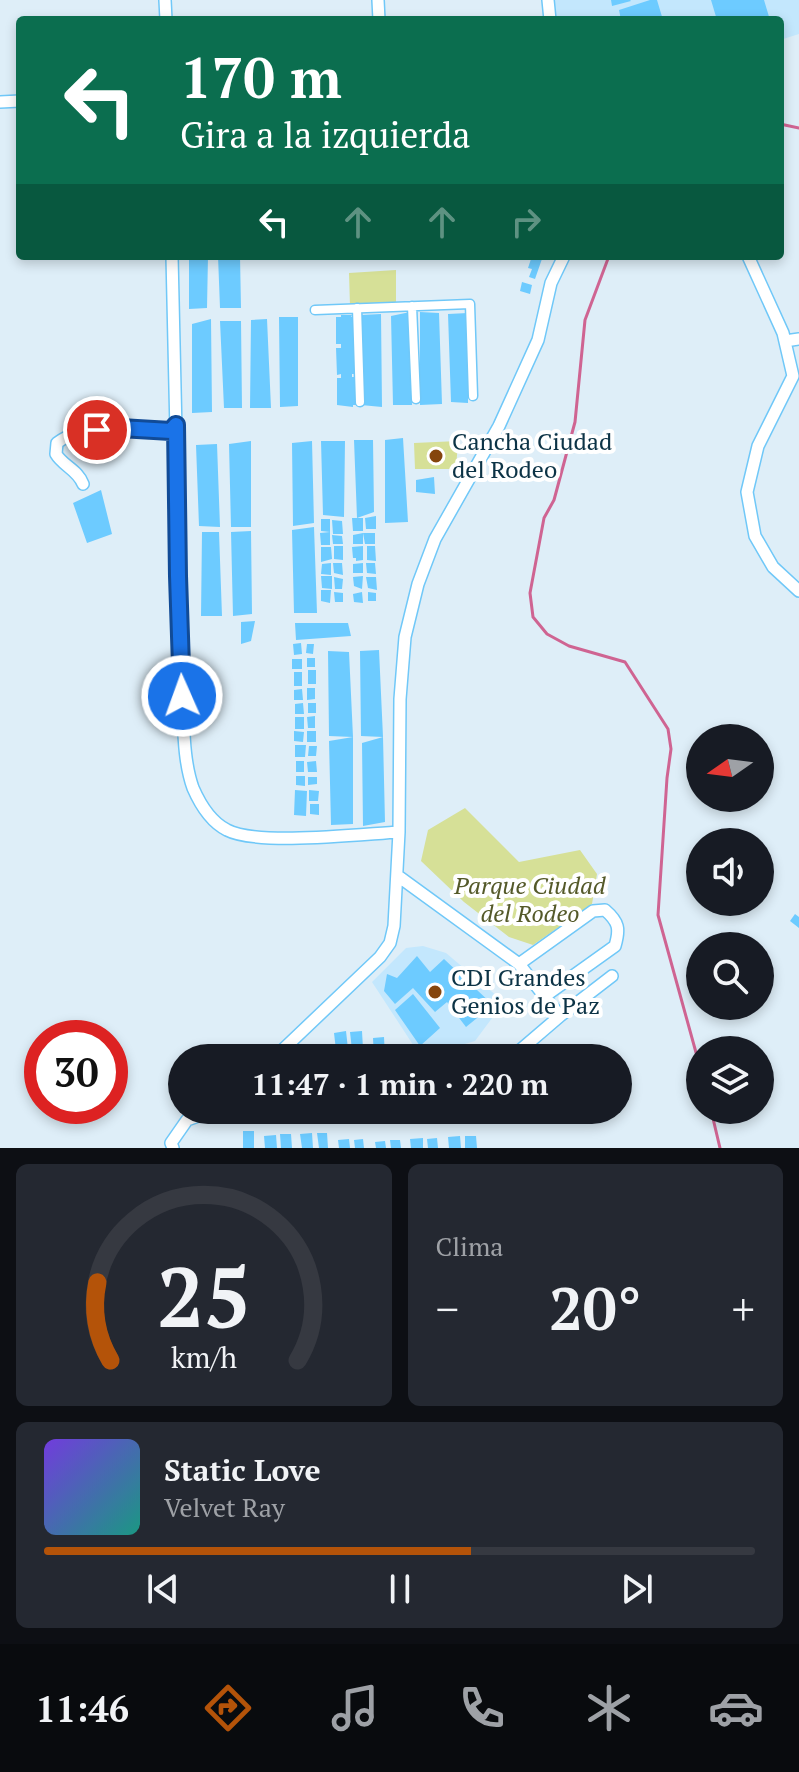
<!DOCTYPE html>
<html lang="es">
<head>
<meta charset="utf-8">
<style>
  body { margin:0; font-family:"PT Serif",serif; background:#242831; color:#f1f3f6; height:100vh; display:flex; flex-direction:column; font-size:30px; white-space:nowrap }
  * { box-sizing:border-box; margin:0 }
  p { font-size:26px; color:#9ea1a6 }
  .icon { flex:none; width:44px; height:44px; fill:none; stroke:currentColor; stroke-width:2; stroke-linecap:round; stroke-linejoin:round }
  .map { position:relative; height:1148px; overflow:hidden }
  .sheet { display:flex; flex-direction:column; gap:16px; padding:16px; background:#0d0f14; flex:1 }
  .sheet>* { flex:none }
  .hud { position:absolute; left:16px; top:16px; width:768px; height:244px; border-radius:8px; box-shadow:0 4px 12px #0003; background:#0b6e4f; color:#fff; overflow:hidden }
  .needle { width:52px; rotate:256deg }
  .fabs { position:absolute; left:686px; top:724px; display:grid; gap:16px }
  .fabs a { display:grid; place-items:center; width:88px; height:88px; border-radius:50%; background:#171b24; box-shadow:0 4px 12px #0003; font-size:40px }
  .speed { position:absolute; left:24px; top:1020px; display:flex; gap:16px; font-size:40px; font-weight:700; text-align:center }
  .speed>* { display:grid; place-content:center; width:104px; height:104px; border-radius:50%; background:#171b24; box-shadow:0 4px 12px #0003; line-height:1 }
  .speed .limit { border:12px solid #d22; background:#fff; color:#111 }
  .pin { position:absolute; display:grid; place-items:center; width:68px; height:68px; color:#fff; margin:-34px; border:4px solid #fff; border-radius:50%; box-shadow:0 2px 8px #0007 }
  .me { position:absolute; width:88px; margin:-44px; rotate:358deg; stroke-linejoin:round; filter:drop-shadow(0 0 6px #0008) }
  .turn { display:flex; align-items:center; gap:28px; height:168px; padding:0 32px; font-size:36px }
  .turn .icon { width:104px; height:104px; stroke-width:2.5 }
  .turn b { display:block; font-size:56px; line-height:68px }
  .lanes { display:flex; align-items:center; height:76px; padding:0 32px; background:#0003; justify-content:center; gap:40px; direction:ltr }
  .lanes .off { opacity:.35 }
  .big { font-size:60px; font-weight:700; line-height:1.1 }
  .sheet .card { flex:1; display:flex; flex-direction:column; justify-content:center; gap:12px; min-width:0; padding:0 28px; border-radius:12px; background:#242831 }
  .sheet .dial { align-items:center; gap:0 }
  .dial svg { height:208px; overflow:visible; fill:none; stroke:#363941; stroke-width:7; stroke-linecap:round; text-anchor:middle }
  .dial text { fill:#f1f3f6; stroke:none }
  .song { display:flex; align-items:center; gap:24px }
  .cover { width:96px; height:96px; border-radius:12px; background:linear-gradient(135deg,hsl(260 70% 55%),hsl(170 70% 35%)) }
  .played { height:8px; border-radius:4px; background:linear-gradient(90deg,#b45309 60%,#363941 60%) }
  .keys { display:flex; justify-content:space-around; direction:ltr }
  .heat { display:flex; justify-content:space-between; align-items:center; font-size:44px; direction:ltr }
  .sheet .tiles { flex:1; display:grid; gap:16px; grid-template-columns:1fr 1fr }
  .card:last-child { grid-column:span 2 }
  .trip { position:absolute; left:168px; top:1044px; width:464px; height:80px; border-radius:40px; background:#171b24; box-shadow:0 4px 12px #0003; font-weight:700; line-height:80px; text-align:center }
  .menu { display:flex; height:128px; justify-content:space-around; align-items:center; background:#090b0e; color:#9ea1a6 }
  .menu .icon { width:56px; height:56px }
  .menu .current { color:#b45309 }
  .menu b { font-size:36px; color:#f1f3f6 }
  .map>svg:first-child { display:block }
</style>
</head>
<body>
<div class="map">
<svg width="799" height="1148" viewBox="0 0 799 1148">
  <rect width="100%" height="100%" fill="#deeef8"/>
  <path fill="#c3e7fd" d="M548,0h251v34l-19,6v-20h-230z
    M423,946l23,7 58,49 -29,39 -54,16 -49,-75 34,-34z"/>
  <path fill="#d6e097" d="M396,270v34l-46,2 -1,-33z
    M458,441l-2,28h-41l-1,-26z
    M465,808l54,54 61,-12 17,24 -5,30 -59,41 -24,-8 -45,-35 -43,-41 7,-31z"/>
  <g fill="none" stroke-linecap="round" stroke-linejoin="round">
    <path stroke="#cf6492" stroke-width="3" d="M780,124l19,4
      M609,256l-24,64 -10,102 -21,78 -10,18 -14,75 3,24 14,17 22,12 56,16 43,67 3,20 -4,29 -9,137 42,152
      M711,1110l9,38"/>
  </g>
  <path fill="#6dcbff" d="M611,0h19l1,1 -19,5z
    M650,0h7l6,20h-42l-2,-10z
    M711,0h53l6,20h-53z
    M189,256h19l-1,52 -18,1z
    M218,256h22l1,52h-21z
    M532,256h11l-8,23 -6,-2 3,-8 -4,-1z
    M522,282l10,3 -2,9 -10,-3z
    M410,312l2,93h-19l-2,-89z
    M420,312l19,1 3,91 -22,1z
    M468,313v90l-17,-1 -3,-88z
    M381,314l1,93 -21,-2v-90z
    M341,315h11l-1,2h4l1,27 -3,-1v3l3,1v27h-4v3h4l1,28h-4v2l-16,-2v-27h4v-4l-4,1 -1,-27h5v-4h-5v-27h5z
    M279,317h19v89l-18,1z
    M211,319l1,93 -20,1v-89z
    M267,319l4,89h-21l1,-88z
    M220,321h21l1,87h-18z
    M403,438l5,84 -23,1v-83z
    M354,440h19l1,72 -17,6h6v13h-10l-1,-13h5z
    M251,441v86h-20l-2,-83z
    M312,441l2,82 -21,3 -1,-83z
    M321,441h24l-1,76 -21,-2z
    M217,444l3,83 -21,-1 -3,-81z
    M434,477l1,17 -19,-2v-12z
    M101,490l11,44 -25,9 -14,-40z
    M376,516v13h-10l-1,-11z
    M321,519h9v13l-9,-1z
    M332,520l10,1 1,13h-10z
    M314,527l3,86h-23l-2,-83z
    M251,531l1,83 -19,2 -2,-84z
    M202,532h17l3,84h-21z
    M330,532v13h-9l-1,-12z
    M363,533h12v11h-10l-2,-11v11h-10v-9z
    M332,535l10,1 1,8h-10z
    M334,546h9v14l-9,-1z
    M363,546v14l-7,1v-3h-3l-1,-11z
    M367,546h8l1,15 -9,-1z
    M321,547h10l1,12 -11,3z
    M331,563v12l-10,-1 1,-10z
    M333,563h9l1,12 -9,-2z
    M363,563v10h-10v-9z
    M366,563h9l1,11 -9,-1z
    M321,576h11v13l-10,-1z
    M363,576l-1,13 -8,-3 -1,-9z
    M334,577l9,2 -1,10h-7z
    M366,577h10l1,13 -9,-2z
    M321,590h10l-1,13 -9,-2z
    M334,592l9,1v9h-8z
    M362,592l1,11 -9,-1 -1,-8z
    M368,592l8,1v8h-8z
    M255,621l-4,20 -10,3v-22z
    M295,623h53l3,13 -55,4z
    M301,643l1,11 -8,1 -1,-11z
    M307,644h7l-1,10 -7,-1z
    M379,650l4,87 2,85 -22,4 -1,-83 21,-6 -22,-1 -1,-85z
    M328,651l21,1 4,85 -24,-1z
    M307,658h8v9h-8z
    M292,659h10v10h-10z
    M308,670h8v14h-8z
    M294,672h8v14h-8z
    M307,688h8v11l-8,1z
    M302,689l1,11h-9v-10z
    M303,703l1,11h-9v-10z
    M308,703h8v10h-8z
    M315,716v12h-7l-1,-11z
    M295,717h9v12h-9z
    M294,731l10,1 -1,10 -9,-1z
    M307,731h9v11h-9z
    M353,737v87l-22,1 -2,-84z
    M295,745h11l-1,12h-10z
    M309,746h8l-1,10h-8z
    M296,761h8v11h-8z
    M316,761l1,11h-9l-1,-10z
    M296,776h9v10l-9,-1z
    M308,777h9v7l-9,1z
    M295,790l12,1 -1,25 -12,-1z
    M309,790l10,1 -1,10h-9z
    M310,804h9v11l-9,-1z
    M795,914l4,3v11l-9,-7z
    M417,956l13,16 14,-13 49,46 -27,22 -19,-25 -12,10 -22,-24 -18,16 -11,-13 3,-17 10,4z
    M413,994l27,34 -20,18 -25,-36z
    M346,1031l2,18 -12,1 -2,-17z
    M362,1031l1,18 -11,1 -2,-18z
    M384,1037l1,21h-11l-1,-20z
    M362,1051l1,7h-10l-1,-6z
    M301,1110h13l1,5 -13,1z
    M224,1113l4,8 -7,3 -4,-8z
    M243,1131h11v17h-11z
    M312,1133l1,15h-11l-2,-14z
    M317,1133h10l1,15h-9z
    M280,1134h11l1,14h-11z
    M276,1135l1,13h-12l-1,-12z
    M460,1136l1,12h-12l-1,-11z
    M465,1136h11l1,12h-12z
    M423,1138v10h-12l-1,-9z
    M437,1138l1,10h-10l-1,-9z
    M349,1139l1,9h-11l-1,-8z
    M363,1139l1,9h-9l-1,-8z
    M390,1140h10l1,8h-10z
    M385,1141l1,7h-10l-1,-6z"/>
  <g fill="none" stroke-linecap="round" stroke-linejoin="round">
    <g stroke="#70c8f8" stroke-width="11">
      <path id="pedestrian" d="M412,306l4,93
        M357,308l3,94
        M315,310l155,-6 3,92"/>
    </g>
    <g stroke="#70c8f8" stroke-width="14">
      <path id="minor" d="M165,0l1,20
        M378,0l1,20
        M548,0l2,20
        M0,102l20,-1
        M172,256l10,440c2,30 1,64 11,92 7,16 18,34 34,42 30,16 135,4 172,2l-5,94 -4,17 -10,14 -106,101
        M748,256l35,77 10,43 -35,70 -11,46 8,44 18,31 26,24
        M785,341l14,-2
        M83,484c-5,-14 -20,-18 -27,-30l1,-11c27,-21 77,-15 108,-11l6,-1 5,-6
        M399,832l1,-133 5,-62 13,-53 17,-45 64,-113 39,-86 13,-57 13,-27
        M398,876l121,88 41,52 -49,42
        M519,964l74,-53 12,-1c14,12 15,19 10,36l-70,50
        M560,1016l52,-40
        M173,1148l-2,-5 16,-23 28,-10"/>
    </g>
    <use href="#pedestrian" stroke="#fff" stroke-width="8"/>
    <use href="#minor" stroke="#fff" stroke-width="11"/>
  </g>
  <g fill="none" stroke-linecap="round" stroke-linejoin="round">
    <g stroke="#114b97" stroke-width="20">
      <path id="route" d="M97,430l23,-2 51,3 5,-6 2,151 4,120"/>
    </g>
    <use href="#route" stroke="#1a73e8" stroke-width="14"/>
  </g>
  <g fill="#85450d" stroke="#fff" stroke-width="3">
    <circle cx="436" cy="456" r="8"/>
    <circle cx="435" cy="992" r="8"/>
  </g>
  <g text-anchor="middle" stroke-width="8" stroke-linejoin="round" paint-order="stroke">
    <g font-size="24" fill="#0c3346" stroke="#fff" text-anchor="start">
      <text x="452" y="450">Cancha Ciudad<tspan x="452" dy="28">del Rodeo</tspan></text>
      <text x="451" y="986">CDI Grandes<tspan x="451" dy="28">Genios de Paz</tspan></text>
    </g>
    <g font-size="24" font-style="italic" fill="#545929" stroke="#fff">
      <text x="530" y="894">Parque Ciudad<tspan x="530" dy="28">del Rodeo</tspan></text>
    </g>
  </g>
</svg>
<div class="fabs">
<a><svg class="needle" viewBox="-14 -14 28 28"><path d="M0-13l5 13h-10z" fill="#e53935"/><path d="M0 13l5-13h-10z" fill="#9ea1a6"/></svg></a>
<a><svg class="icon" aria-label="sound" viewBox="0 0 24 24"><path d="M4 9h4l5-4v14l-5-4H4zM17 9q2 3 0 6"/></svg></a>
<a><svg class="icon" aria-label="search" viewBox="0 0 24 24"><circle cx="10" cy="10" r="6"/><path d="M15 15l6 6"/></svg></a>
<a><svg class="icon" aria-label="layers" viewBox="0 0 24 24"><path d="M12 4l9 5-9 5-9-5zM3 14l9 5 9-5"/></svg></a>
</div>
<div class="speed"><div class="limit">30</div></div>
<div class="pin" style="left:97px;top:430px;background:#d93025"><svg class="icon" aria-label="arrive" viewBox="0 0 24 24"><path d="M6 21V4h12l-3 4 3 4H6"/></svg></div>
<svg class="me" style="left:182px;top:696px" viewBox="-20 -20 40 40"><circle r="17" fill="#1a73e8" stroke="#fff" stroke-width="3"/><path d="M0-11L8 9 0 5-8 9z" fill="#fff"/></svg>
<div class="trip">11:47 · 1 min · 220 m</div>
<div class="hud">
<div class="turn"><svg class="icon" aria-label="left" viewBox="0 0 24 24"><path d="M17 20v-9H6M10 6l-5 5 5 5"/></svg><div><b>170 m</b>Gira a la izquierda</div></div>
<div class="lanes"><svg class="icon" aria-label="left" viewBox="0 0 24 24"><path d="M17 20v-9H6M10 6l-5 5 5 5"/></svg><svg class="icon off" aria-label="ahead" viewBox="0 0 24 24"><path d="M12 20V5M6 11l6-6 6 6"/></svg><svg class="icon off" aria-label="ahead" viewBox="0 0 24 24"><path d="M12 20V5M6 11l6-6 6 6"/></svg><svg class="icon off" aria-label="right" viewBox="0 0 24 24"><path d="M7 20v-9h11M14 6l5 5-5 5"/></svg></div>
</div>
</div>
<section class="sheet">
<div class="tiles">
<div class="card dial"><svg viewBox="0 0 100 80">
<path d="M14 69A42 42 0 1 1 86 69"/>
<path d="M14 69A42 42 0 0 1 9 39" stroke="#b45309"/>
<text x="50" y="56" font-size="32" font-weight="700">25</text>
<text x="50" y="72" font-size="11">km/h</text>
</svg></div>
<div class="card"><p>Clima</p>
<div class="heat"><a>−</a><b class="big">20°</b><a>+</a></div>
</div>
<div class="card">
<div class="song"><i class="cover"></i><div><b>Static Love</b><p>Velvet Ray</p></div></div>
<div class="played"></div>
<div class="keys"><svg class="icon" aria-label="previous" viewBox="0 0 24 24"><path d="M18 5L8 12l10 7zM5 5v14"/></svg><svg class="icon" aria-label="pause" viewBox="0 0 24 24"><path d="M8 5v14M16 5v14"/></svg><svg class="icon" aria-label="next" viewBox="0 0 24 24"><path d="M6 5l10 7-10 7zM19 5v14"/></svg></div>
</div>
</div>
</section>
<nav class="menu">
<b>11:46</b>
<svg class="icon current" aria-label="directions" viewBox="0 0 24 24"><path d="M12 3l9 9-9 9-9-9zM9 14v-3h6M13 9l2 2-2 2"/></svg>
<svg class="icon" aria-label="music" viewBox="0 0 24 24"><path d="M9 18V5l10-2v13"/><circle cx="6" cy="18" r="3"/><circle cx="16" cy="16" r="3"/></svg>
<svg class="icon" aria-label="phone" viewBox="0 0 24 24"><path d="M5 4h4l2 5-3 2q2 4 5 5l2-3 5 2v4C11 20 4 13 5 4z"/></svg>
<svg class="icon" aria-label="climate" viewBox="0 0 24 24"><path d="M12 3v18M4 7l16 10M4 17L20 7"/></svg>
<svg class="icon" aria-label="car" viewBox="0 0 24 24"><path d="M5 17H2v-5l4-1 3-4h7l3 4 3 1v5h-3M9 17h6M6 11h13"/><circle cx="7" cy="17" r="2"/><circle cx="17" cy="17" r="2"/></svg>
</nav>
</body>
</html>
